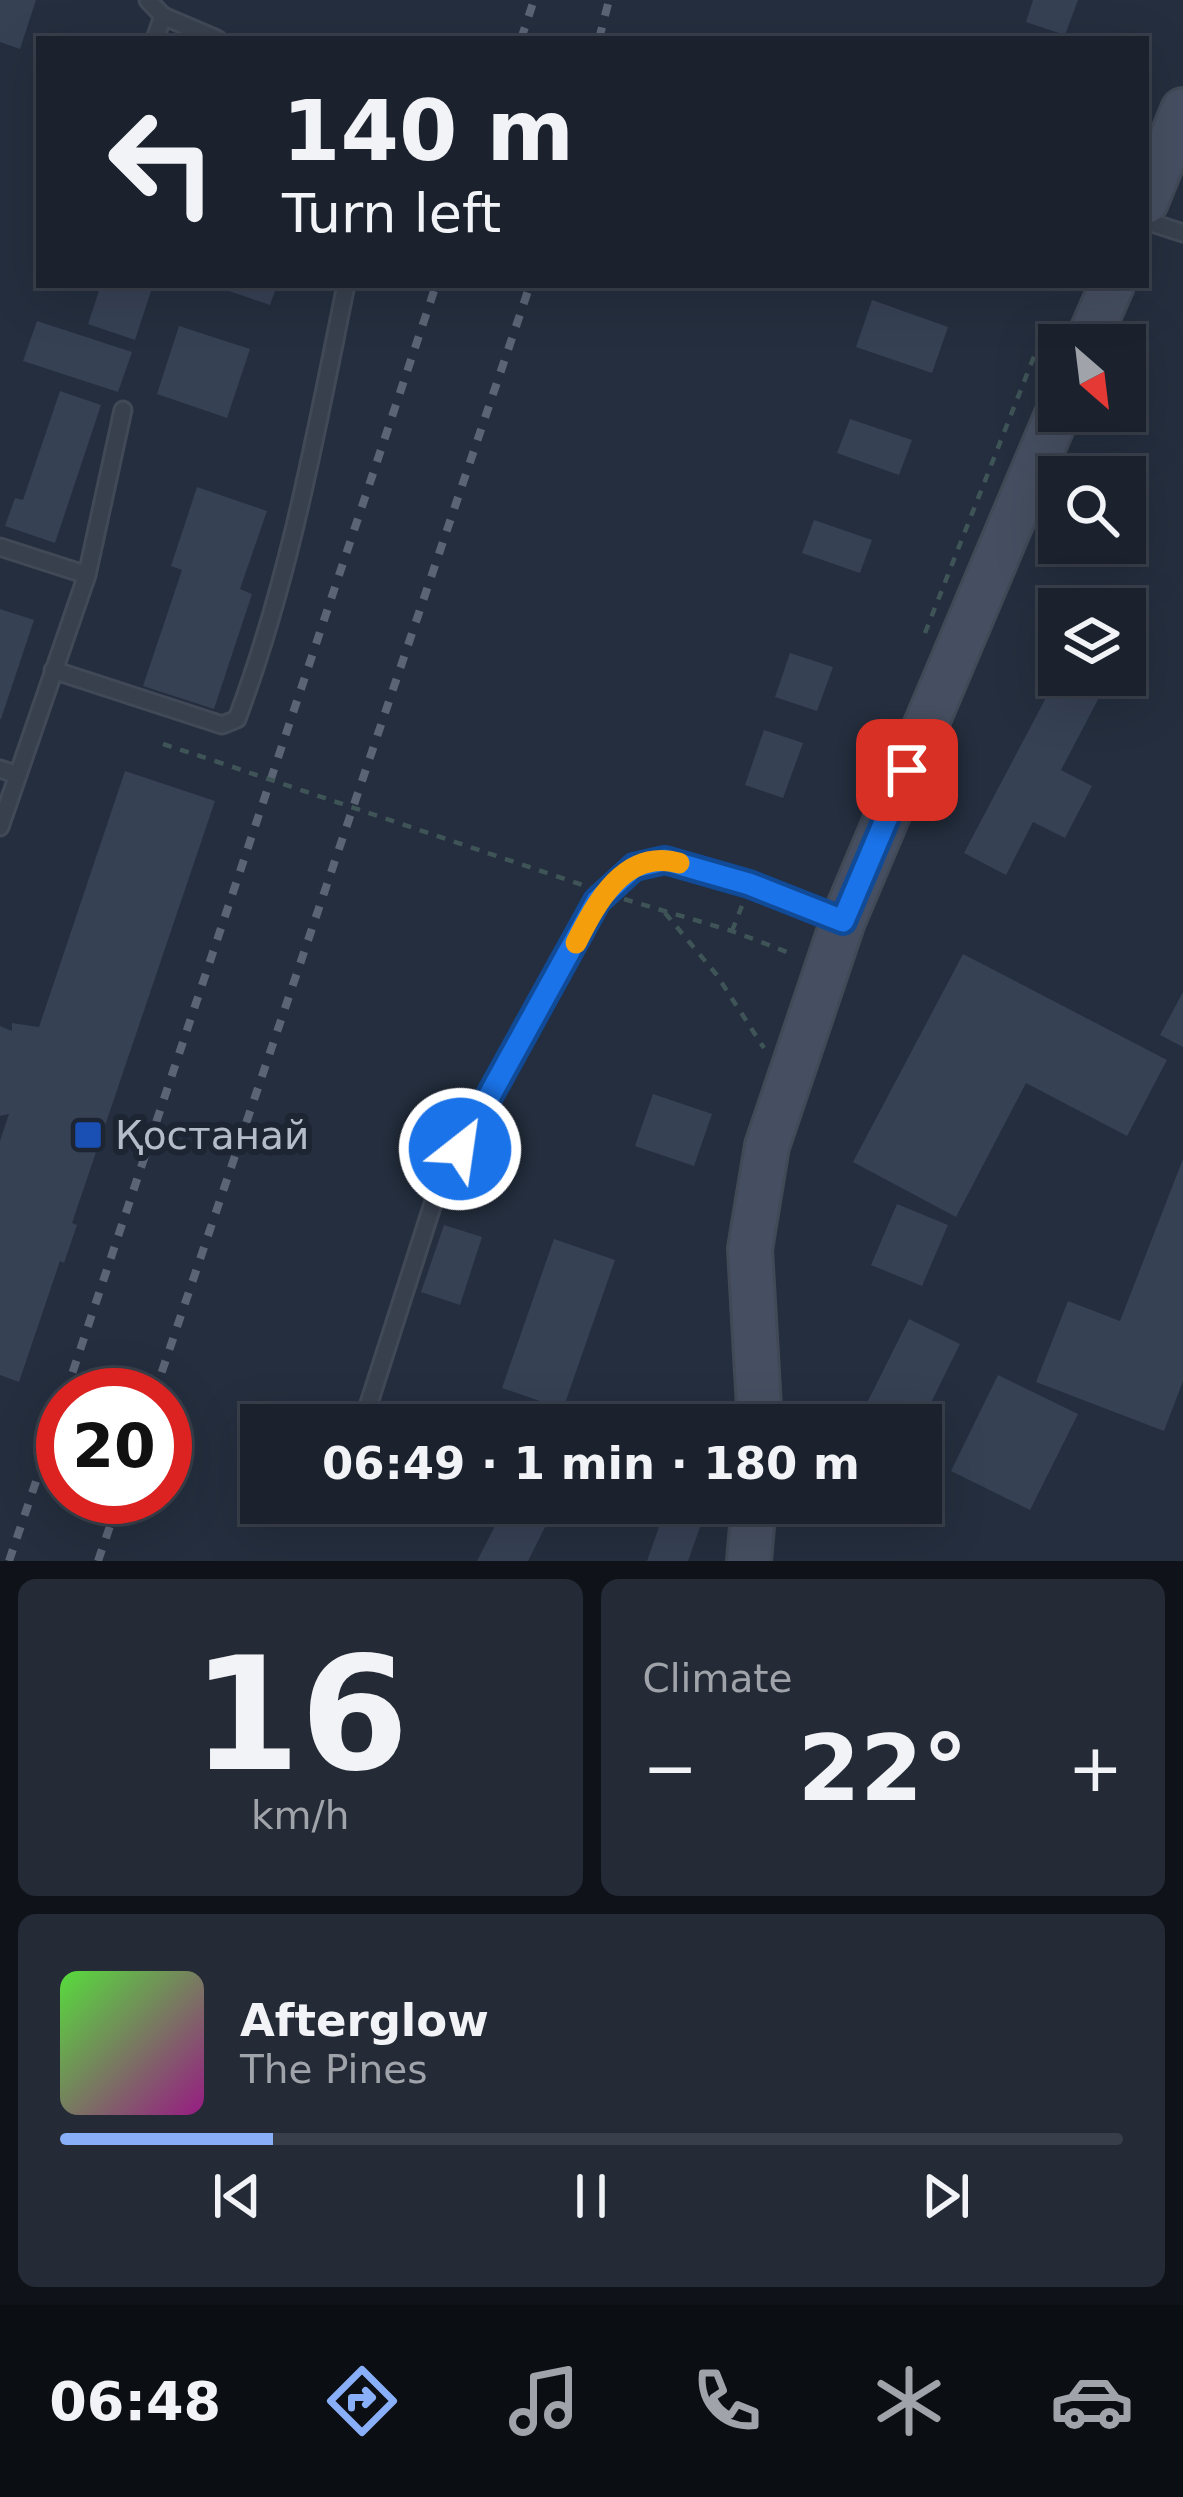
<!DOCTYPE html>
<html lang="en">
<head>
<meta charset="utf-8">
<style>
  body { margin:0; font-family:"DejaVu Sans",sans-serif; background:#242a36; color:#f1f3f6; height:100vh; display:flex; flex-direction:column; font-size:45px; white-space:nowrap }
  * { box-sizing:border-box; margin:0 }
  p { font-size:39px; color:#a0a4aa }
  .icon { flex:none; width:66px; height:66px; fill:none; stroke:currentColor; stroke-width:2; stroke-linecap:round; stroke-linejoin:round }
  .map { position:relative; height:1561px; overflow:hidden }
  .side { display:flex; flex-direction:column; gap:18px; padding:18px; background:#0f1319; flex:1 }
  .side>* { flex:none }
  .hud { position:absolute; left:36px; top:36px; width:1113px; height:252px; border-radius:0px; box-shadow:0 12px 48px #0002,0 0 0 3px #393f4a; background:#1b222e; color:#f1f3f6; overflow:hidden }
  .needle { width:78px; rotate:152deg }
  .tools { position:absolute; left:1038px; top:324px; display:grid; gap:24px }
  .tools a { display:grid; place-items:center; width:108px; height:108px; border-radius:0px; background:#1b222e; box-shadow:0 12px 48px #0002,0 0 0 3px #393f4a; font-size:60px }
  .speed { position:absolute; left:36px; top:1368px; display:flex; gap:24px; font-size:60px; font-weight:700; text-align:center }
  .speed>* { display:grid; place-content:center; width:156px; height:156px; border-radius:50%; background:#1b222e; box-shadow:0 12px 48px #0002,0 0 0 3px #393f4a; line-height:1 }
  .speed .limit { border:18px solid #d22; background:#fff; color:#111 }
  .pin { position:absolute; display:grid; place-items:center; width:102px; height:102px; color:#fff; margin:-51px; border-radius:24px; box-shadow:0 6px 18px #0006 }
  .me { position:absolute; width:132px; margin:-66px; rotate:30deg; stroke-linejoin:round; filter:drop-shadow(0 0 9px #0008) }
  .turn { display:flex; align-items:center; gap:42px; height:252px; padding:0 48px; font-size:54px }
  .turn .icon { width:156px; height:156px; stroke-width:2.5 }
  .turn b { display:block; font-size:84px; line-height:102px }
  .big { font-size:90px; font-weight:800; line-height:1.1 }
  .side .card { flex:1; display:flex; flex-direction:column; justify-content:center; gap:18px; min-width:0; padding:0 42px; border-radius:18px; background:#242a36 }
  .side .dial { align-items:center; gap:0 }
  .dial b { font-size:156px; line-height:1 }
  .song { display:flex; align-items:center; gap:36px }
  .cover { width:144px; height:144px; border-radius:18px; background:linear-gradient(135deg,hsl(110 70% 55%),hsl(310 70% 35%)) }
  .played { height:12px; border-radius:6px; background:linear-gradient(90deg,#89aff8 20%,#393f4a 20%) }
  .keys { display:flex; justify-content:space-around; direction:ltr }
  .heat { display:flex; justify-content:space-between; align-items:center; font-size:66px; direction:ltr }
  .side .tiles { flex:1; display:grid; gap:18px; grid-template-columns:1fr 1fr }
  .card:last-child { grid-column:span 2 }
  .trip { position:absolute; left:240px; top:1404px; width:702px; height:120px; border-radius:0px; background:#1b222e; box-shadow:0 12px 48px #0002,0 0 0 3px #393f4a; font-weight:800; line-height:120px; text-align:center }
  .tabs { display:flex; height:192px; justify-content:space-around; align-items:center; background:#0b0e12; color:#a0a4aa }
  .tabs .icon { width:84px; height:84px }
  .tabs .active { color:#89aff8 }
  .tabs b { font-size:54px; color:#f1f3f6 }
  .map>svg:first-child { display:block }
</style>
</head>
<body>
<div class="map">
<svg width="1183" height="1561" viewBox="0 0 1183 1561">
  <rect width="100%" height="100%" fill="#242e3e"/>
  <path fill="#364154" d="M0,0h36l-16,49 -20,-7z
    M1033,0h45l-13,35 -39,-13z
    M101,285h52l-18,55 -47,-16z
    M212,285h65l-7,20z
    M872,300l76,27 -16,46 -76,-26z
    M37,321l95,31 -14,40 -95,-31z
    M179,326l71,23 -23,69 -70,-24z
    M60,391l41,14 -46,138 -50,-17 10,-28 8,2z
    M850,419l62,21 -13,35 -62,-22z
    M197,487l70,24 -27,78 12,5 -38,115 -71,-23 39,-116 -11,-4z
    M814,520l58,20 -12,33 -58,-20z
    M0,609l34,11 -33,99h-1z
    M790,653l43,14 -16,44 -42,-14z
    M1058,675h16l29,15 -42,80 31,16 -27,52 -32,-16 -27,53 -42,-22z
    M764,730l39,13 -20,55 -38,-13z
    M125,771l90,30 -143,422 5,2 -13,38 -4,-2 -41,121 -19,-7v-234l9,-27 -9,2v-90l12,5v-8l27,4z
    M963,954l204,106 -40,76 -101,-53 -70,134 -103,-55z
    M1183,992v55l-23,-12z
    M653,1094l59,20 -18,52 -59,-20z
    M1183,1159v222l-19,50 -128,-49 32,-81 52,20z
    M897,1204l51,21 -26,61 -51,-21z
    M444,1225l38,12 -22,68 -39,-13z
    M554,1239l61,21 -52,149 -61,-21z
    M909,1319l51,25 -40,81h-64z
    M998,1375l80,39 -48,96 -79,-39z
    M507,1503h50l-29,58h-51z
    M664,1513l36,14 -12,34h-41z"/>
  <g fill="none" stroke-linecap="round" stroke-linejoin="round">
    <g stroke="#414957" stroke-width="21">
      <path id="lane" d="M148,0l15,16 -8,23
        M163,16l54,23
        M1146,221l37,12
        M0,547l87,28
        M53,670l169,55 15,-6c53,-141 79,-287 109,-434
        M0,769l18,6
        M0,827l87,-252 36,-165
        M362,1425l76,-237 89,-154 70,-133 21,-23 16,-11 32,-7 83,24 92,36"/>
    </g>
    <g stroke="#414957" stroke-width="48">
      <path id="secondary" d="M1146,202l37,-92
        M1086,345l26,-60
        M760,1425l-10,-176 17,-103 76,-225 216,-511
        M749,1561l5,-58"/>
    </g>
    <path stroke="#3f5457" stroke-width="4.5" stroke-dasharray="9 9" stroke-linecap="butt" d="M925,633l121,-307 12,6
      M163,744l52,17
      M624,899l108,32 63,24
      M665,913l51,61 48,74
      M732,931l11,-28"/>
    <use href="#lane" stroke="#38404e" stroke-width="15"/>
    <use href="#secondary" stroke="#464f61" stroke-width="42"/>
    <path stroke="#5a6475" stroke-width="8" stroke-dasharray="12 12" stroke-linecap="butt" d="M521,39l13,-39
      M599,39l10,-39
      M65,1395l371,-1110
      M154,1395l376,-1110
      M9,1561l54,-159
      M98,1561l22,-64"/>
    <path stroke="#3f5457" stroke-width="4.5" stroke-dasharray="9 9" stroke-linecap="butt" d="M215,761l409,138"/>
  </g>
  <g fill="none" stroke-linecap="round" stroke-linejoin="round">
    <g stroke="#114b97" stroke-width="30">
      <path id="route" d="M460,1149l137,-248 37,-34 31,-7 84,24 94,37 64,-151"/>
    </g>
    <use href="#route" stroke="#1a73e8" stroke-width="21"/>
    <path stroke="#f59e0b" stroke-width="21" d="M576,943c20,-40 49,-95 103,-80"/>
  </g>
  <rect fill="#1a4fb4" stroke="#1d2533" stroke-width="4.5" x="73" y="1120" width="30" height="30" rx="6"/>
  <g text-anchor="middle" stroke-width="12" stroke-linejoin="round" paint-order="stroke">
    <g font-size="39" fill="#b4bbc9" stroke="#1d2533" text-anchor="start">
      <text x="115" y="1149">Қостанай</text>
    </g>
  </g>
</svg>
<div class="tools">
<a><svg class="needle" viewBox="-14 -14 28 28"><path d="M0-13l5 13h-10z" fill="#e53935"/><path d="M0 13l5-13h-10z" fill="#a0a4aa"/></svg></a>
<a><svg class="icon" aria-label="search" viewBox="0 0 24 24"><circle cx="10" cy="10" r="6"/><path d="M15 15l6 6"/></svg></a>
<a><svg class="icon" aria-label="layers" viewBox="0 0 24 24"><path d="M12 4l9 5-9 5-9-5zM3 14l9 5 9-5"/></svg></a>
</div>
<div class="speed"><div class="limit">20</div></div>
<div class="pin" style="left:907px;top:770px;background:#d93025"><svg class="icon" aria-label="arrive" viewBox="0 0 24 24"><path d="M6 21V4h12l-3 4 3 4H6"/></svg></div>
<svg class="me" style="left:460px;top:1149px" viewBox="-20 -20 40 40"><circle r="17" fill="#1a73e8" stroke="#fff" stroke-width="3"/><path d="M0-11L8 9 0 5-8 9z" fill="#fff"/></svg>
<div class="trip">06:49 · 1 min · 180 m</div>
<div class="hud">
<div class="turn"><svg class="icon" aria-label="left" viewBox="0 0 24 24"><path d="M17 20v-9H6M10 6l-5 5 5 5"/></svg><div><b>140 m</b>Turn left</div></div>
</div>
</div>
<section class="side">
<div class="tiles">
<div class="card dial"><b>16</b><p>km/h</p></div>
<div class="card"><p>Climate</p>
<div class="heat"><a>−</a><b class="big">22°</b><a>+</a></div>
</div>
<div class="card">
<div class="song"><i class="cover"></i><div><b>Afterglow</b><p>The Pines</p></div></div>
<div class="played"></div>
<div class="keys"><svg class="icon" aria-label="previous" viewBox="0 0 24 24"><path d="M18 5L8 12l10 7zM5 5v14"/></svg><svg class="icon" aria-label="pause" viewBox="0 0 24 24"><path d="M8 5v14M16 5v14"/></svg><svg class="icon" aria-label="next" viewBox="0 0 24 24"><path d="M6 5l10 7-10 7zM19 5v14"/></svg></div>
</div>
</div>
</section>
<nav class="tabs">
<b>06:48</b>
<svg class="icon active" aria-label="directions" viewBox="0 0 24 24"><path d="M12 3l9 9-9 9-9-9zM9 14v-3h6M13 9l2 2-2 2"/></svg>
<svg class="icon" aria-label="music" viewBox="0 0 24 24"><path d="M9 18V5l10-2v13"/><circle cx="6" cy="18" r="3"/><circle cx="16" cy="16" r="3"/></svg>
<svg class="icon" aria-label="phone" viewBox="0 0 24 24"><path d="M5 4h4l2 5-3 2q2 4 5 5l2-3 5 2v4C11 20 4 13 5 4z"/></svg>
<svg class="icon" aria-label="climate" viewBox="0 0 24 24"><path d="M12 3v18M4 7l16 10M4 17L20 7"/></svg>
<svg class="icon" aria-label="car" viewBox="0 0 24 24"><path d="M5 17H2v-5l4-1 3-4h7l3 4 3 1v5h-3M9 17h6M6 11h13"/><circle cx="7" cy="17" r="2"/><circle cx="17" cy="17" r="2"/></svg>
</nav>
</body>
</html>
